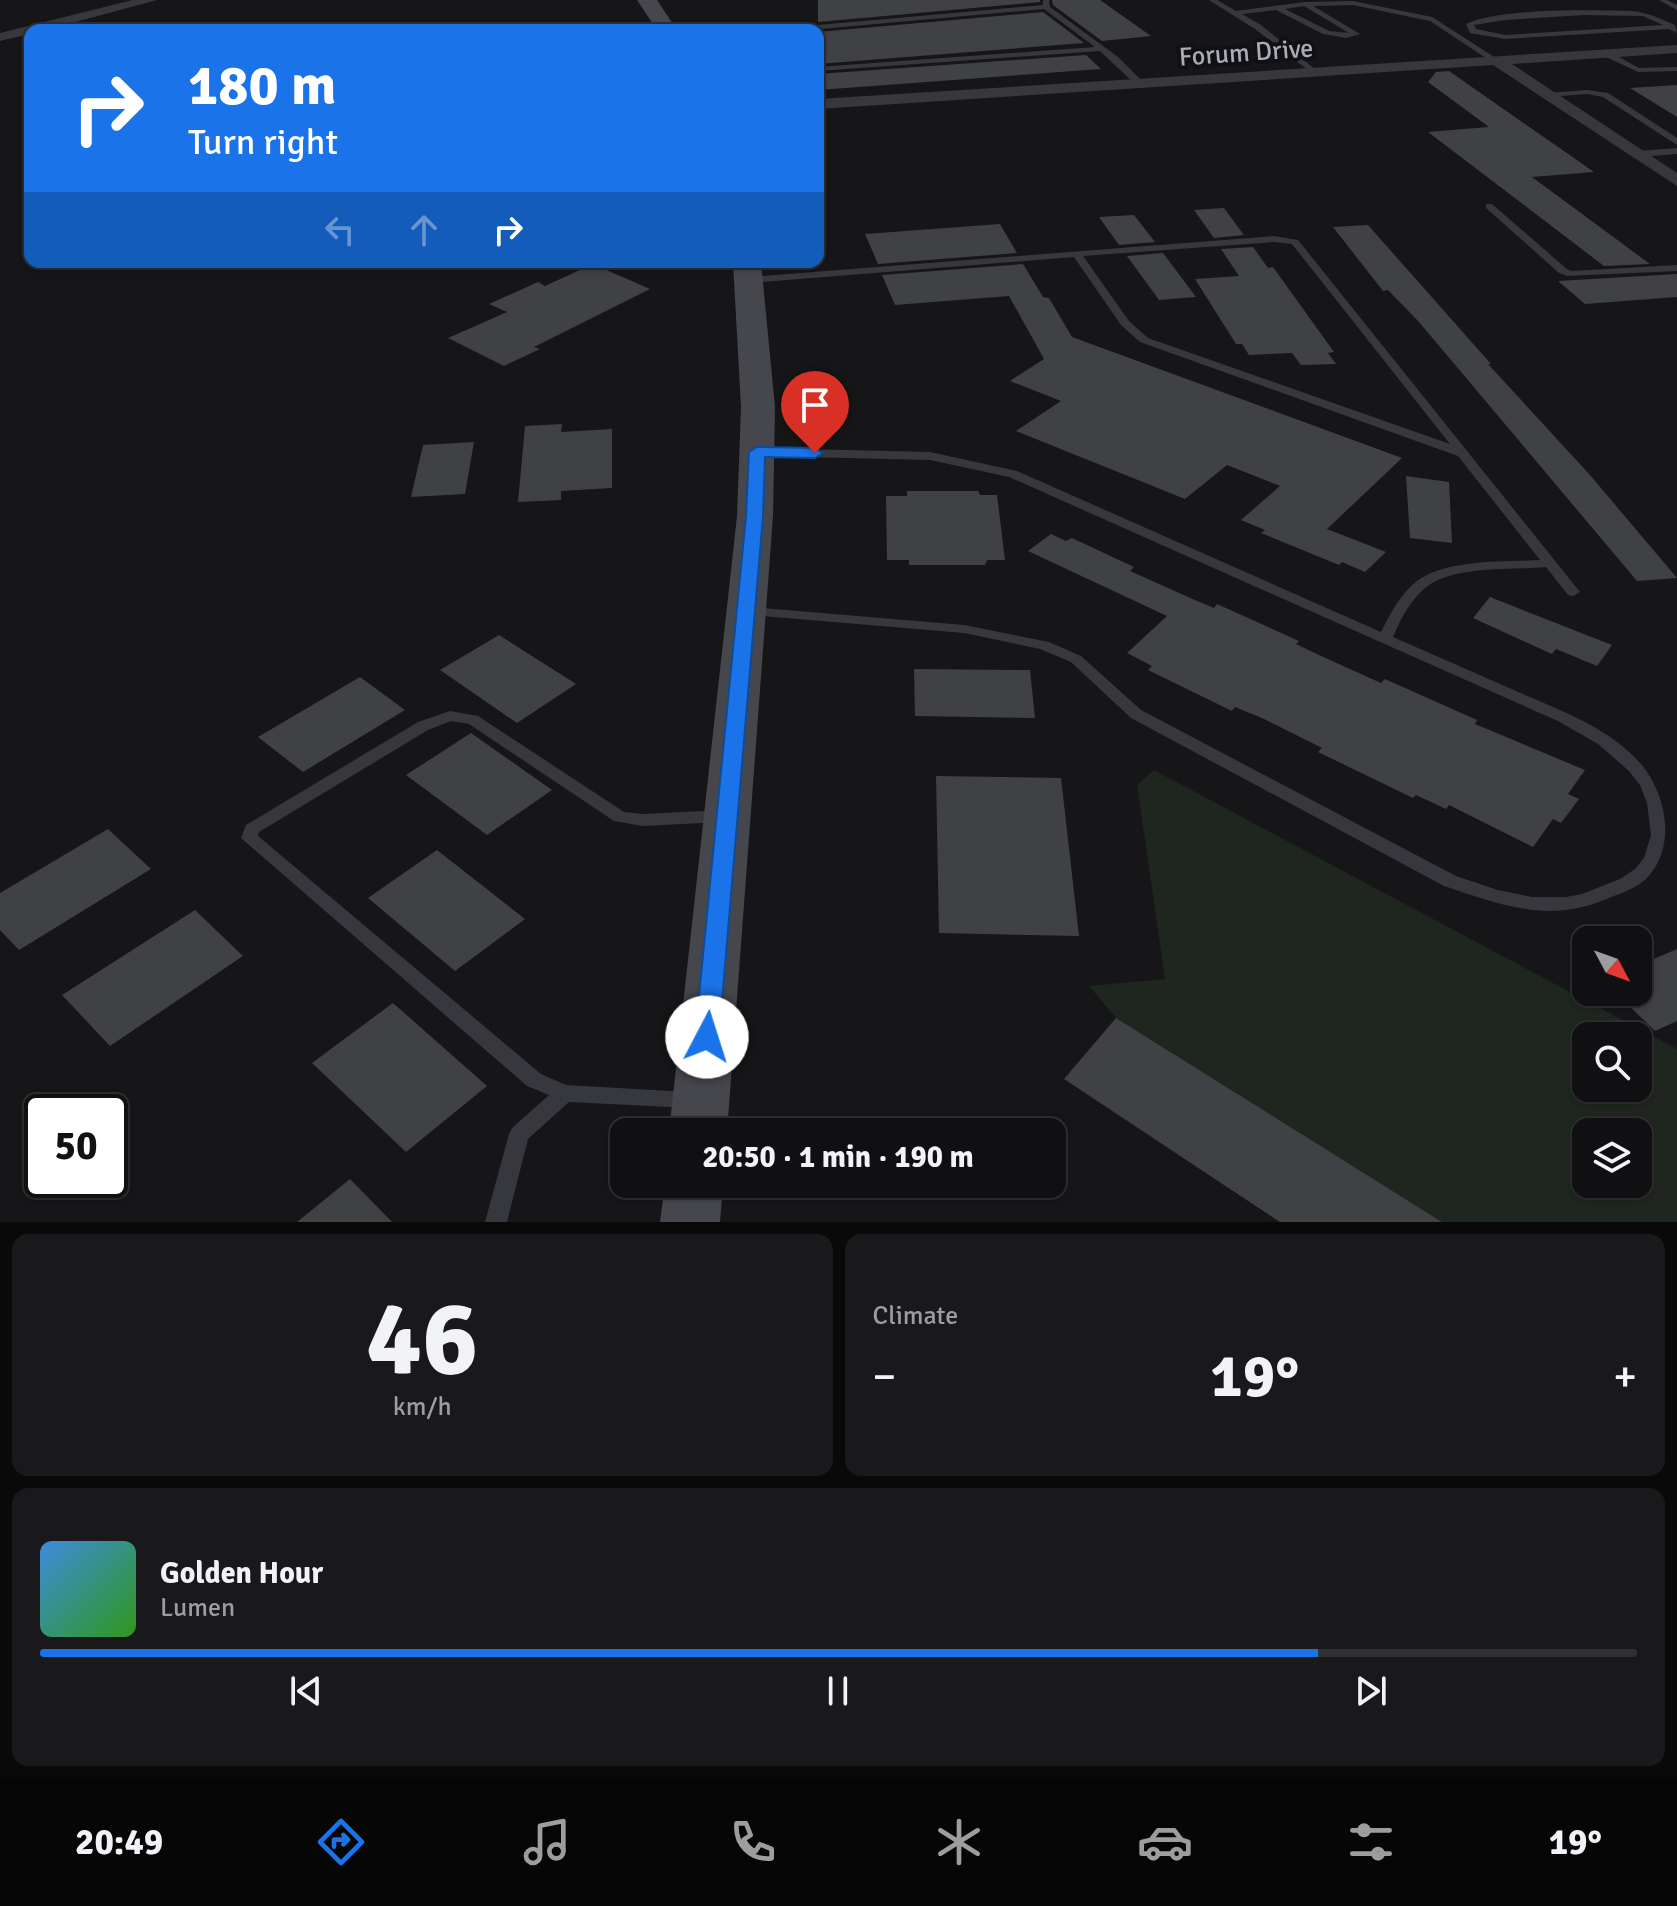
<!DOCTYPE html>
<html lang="en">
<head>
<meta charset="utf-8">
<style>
  body { margin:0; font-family:Signika,sans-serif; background:#19191b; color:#f1f3f6; height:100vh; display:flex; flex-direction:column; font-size:30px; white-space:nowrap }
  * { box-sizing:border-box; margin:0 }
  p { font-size:26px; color:#9c9d9f }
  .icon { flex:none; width:44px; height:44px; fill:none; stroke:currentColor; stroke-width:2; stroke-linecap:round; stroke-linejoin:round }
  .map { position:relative; height:1222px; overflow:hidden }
  .drawer { display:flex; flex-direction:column; gap:12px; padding:12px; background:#09090a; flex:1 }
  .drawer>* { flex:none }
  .hud { position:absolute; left:24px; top:24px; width:800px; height:244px; border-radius:16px; box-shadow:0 2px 6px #0004,0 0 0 2px #303032; background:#1a73e8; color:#fff; overflow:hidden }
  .needle { width:52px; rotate:131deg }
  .controls { position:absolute; left:1572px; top:926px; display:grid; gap:16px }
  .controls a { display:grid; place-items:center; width:80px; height:80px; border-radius:16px; background:#101012; box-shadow:0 2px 6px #0004,0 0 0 2px #303032; font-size:40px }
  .speed { position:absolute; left:24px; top:1094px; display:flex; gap:16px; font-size:40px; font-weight:700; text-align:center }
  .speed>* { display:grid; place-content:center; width:104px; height:104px; border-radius:50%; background:#101012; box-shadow:0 2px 6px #0004,0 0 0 2px #303032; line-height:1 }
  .speed .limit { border:4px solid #111; border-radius:12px; background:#fff; color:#111 }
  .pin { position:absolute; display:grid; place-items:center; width:68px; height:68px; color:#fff; margin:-82px -34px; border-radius:50% 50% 50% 0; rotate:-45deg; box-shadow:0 0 8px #0007 }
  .pin .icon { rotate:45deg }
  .me { position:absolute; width:88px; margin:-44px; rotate:5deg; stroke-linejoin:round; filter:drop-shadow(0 0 6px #0008) }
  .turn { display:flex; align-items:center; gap:28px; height:168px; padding:0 32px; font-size:36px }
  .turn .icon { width:104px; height:104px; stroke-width:2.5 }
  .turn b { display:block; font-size:56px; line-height:68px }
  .lanes { display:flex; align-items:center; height:76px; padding:0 32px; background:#0003; justify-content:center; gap:40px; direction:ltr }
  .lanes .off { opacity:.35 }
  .big { font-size:60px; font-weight:700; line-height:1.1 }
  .drawer .card { flex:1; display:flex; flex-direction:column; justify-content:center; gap:12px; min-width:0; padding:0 28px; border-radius:16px; background:#19191b }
  .drawer .dial { align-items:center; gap:0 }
  .dial b { font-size:104px; line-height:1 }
  .song { display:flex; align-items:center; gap:24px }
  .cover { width:96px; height:96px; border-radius:12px; background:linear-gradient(135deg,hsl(210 70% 55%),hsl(110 70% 35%)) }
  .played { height:8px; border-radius:4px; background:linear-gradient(90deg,#1a73e8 80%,#303032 80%) }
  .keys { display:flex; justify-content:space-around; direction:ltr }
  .heat { display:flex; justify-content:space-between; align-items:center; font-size:44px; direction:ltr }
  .drawer .tiles { flex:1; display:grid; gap:12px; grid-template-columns:1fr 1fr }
  .card:last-child { grid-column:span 2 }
  .trip { position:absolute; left:610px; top:1118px; width:456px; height:80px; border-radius:16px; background:#101012; box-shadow:0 2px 6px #0004,0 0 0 2px #303032; font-weight:700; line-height:80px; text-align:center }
  .menu { display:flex; height:128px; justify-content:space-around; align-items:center; background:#060607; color:#9c9d9f }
  .menu .icon { width:56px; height:56px }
  .menu .active { color:#1a73e8 }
  .menu b { font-size:36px; color:#f1f3f6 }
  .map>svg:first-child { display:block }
</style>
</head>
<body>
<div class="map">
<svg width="1677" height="1222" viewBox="0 0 1677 1222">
  <rect width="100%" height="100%" fill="#161618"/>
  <path fill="#1e261f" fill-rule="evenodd" d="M1154,770l523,279v173h-235l-326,-204 -27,-32 76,-7 -28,-194zM1586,1036h52v52h-52zM1586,1132h52v52h-52z"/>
  <path fill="#404145" d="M818,0h222v2l-222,20z
    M1052,0h48l51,36 -49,5 -49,-36z
    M1043,12l41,31 -266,21v-32z
    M1086,55l15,14 -283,21v-16z
    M1449,71l145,101 -62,5 118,87 -46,2 -176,-134 61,-5 -61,-45 8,-10z
    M1677,85v32l-47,-29z
    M1224,208l20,27 -30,3 -20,-28z
    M1134,215l21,27 -36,3 -20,-28z
    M1000,224l17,29 -139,11 -13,-30z
    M1368,225l123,139h-3l102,111 87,103 -40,3 -218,-259 -31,-32 -5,1 -50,-64z
    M1253,247l15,21 5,-1 61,85 -6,1 8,11 -35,1 -9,-12 -43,2 -7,-11h-6l-41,-65 44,-3 -18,-27z
    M1163,253l33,44 -37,3 -32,-44z
    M593,264l57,25 -116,58 6,2 -36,17 -56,-28 59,-26 -18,-8 49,-22 7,4z
    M1023,264l20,33 6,1 23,39 330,121 -75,71 59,23 -21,20 -23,-10 -3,3 -78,-32 4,-3 -24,-10 39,-34 -53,-21 -42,34 -169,-68 45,-30 -51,-20 34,-22 -35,-63 -114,9 -13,-30z
    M1677,274v23l-92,7 -27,-23z
    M562,424l-1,8 51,-3v59l-51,3v9l-43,2 7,-76z
    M474,442l-9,52 -54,3 12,-52z
    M1406,476l43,6 3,61 -42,-5z
    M907,491h71l2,4h17l8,65h-18l-2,5h-76v-5h-22l-1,-64h21z
    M1051,534l15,7 6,-3 62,29 -4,4 58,26 26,11 3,-4 82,37 -3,3 25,12 60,27 4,-4 92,41 -2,4 110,46 -17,24 11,5 -18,24 -8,-4 -20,28 -84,-42 -3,4 -30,-14 -3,3 -95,-46 4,-4 -60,-30 -27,-11 -3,4 -84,-41 4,-4 -25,-13 40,-37 -139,-65z
    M1490,597l122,48 -15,21 -41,-17 -4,5 -79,-36z
    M499,635l77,49 -59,39 -77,-53z
    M914,669l116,1 5,48 -120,-2z
    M360,677l45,33 -102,62 -45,-35z
    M471,733l81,57 -65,45 -81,-60z
    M936,776l125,2 18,158 -140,-3z
    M108,829l43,40 -132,81 -19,-20v-37z
    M437,850l88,69 -70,52 -87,-73z
    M195,910l48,46 -133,90 -48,-51z
    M1677,949v72l-22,10 -40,-39h23v-26z
    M393,1003l94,83 -81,66 -94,-89z
    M1116,1018l326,204h-162l-216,-143z
    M350,1179l42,43h-95z"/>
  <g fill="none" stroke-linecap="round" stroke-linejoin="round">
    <path fill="#37383d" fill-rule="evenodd" d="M1043,0h6l1,7 68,50 23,23v4h-6l-35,-33 -282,20v-4l277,-20 -51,-38 -235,21h-29l4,-2 259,-23z
      M1209,0h8l19,11 69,-9 48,-1 79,16 67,43 -7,2 -62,-41 -77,-16 -40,1 47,28 -14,4 -23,-4 -47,-24 -34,4 19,11 55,45v4h-3l-58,-45zM1304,6l45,27 -20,-2 -44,-22z
      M1659,0h8l10,5v5z
      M1630,11c17,1 29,7 45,14l2,8 -8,-4 -164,10 -35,-6 -4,-9c33,-16 125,-14 164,-13zM1584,15l59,1 20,9 -158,10 -29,-6 -2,-4 31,-5z
      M1604,52h6l29,16 38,-1v4l-39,1 -34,-16z
      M1587,90l21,3 69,45v7l-74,-48 -16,-3 -40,3 -4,-2 4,-2z
      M1677,148v6l-39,3 -4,-3 4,-3z
      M1486,204h6l75,65 5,2 105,-6v6l-110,5 -8,-3 -73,-65z
      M1274,236l24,4 282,352 -7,4 -5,-1 -22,-28c-33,3 -89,-1 -117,18 -17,12 -28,33 -36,52 41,18 82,36 123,54 43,19 93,36 125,73 26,31 36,84 5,115 -10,9 -24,14 -37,19 -19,8 -38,13 -59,13 -36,0 -72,-14 -106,-25l-313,-168 -60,-56 -31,-13 -76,-16 -215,-18 -7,-4 7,-4 215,18 85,17 32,14 60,54 315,166 42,14 34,7h34l16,-3 38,-15 15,-10 9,-11 7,-23 -4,-32 -7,-18 -11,-14 -31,-27 -40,-23 -549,-244 -79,-17 -173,-4 -6,-4 6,-4 173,4 87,19 364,161c9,-18 20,-39 36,-51 30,-22 88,-19 123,-21l-82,-104 -318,-114 -19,-17 -47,-68 -324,26 -5,-3 5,-3zM1274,242l18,2 158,200 -302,-106 -19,-17 -46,-65z
      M450,711l28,5 146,96 19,2 79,-4 6,2 2,4 -2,4 -6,2 -79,4 -29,-5 -145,-97 -18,-3 -23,9 -169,102 -1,4 283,238 25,11 123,7 7,2 3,6 -3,6 -7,2 -120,-6 -41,37 -21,83h-22l24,-88 3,-6 37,-33 -22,-9 -286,-248 5,-13 172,-103z"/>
    <path fill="#37383d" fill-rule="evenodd" d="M133,0h24l-111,30h-16v4l-30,7v-8z
      M1677,45v8l-165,11 165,109v13l-184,-121 -675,44v-10z"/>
    <path fill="#45474d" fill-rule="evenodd" d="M637,0h20l20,30h-20z
      M733,262h28l14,145 -2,109 -46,616h-58l68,-616 4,-109z
      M665,1184h58l-3,38h-60z"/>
  </g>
  <path fill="#1a73e8" stroke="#114b97" stroke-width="2" d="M757,447l58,1 8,5 -8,5 -50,-1 -2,59 -44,521 -3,8 -9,3 -9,-3 -3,-8 51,-521 3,-64z"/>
  <g text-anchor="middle" stroke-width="8" stroke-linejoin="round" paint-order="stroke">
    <g font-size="26" fill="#a8adb8" stroke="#111113">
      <text transform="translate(1246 52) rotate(-4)" y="9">Forum Drive</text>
    </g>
  </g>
</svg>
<div class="controls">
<a><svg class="needle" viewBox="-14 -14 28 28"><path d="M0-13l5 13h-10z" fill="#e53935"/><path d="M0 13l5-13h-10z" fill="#9c9d9f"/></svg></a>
<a><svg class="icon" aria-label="search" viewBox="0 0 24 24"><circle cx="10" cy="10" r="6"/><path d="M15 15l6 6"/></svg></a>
<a><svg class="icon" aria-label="layers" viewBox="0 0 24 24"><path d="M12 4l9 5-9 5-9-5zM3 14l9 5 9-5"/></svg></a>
</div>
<div class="speed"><div class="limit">50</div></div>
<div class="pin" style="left:815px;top:453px;background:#d93025"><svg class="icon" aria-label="arrive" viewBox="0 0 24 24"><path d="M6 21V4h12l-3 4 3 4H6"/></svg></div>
<svg class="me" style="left:707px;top:1037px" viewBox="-20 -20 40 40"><circle r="19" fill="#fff"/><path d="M0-13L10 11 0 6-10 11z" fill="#1a73e8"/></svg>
<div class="trip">20:50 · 1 min · 190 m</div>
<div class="hud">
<div class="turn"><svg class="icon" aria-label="right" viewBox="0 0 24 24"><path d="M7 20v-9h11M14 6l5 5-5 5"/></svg><div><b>180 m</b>Turn right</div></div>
<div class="lanes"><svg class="icon off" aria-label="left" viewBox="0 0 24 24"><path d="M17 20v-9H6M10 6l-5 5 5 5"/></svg><svg class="icon off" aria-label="ahead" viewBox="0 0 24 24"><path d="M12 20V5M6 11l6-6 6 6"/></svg><svg class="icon" aria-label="right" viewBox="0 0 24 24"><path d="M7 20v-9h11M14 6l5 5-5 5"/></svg></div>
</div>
</div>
<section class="drawer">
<div class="tiles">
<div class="card dial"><b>46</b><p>km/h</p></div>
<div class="card"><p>Climate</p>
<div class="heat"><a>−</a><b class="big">19°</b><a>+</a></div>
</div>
<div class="card">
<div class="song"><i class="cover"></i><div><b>Golden Hour</b><p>Lumen</p></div></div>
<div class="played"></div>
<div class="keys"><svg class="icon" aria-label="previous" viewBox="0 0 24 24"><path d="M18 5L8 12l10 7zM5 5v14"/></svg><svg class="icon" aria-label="pause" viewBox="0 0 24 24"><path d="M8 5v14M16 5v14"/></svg><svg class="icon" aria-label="next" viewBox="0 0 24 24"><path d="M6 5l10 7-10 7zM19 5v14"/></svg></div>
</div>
</div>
</section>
<nav class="menu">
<b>20:49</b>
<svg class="icon active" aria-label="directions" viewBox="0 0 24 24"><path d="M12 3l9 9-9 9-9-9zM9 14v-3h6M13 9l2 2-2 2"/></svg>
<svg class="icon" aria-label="music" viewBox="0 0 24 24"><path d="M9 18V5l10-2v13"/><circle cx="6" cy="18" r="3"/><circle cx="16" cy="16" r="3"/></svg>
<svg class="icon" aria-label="phone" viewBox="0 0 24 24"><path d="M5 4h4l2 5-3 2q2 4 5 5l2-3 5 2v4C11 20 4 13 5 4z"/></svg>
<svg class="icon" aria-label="climate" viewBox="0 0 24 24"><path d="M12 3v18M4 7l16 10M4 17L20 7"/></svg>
<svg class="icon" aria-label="car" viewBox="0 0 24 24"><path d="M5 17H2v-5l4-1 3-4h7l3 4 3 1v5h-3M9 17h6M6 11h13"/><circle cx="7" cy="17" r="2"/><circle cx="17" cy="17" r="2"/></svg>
<svg class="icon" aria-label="filters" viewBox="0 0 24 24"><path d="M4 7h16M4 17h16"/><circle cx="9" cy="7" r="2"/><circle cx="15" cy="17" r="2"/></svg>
<b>19°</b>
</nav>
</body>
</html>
